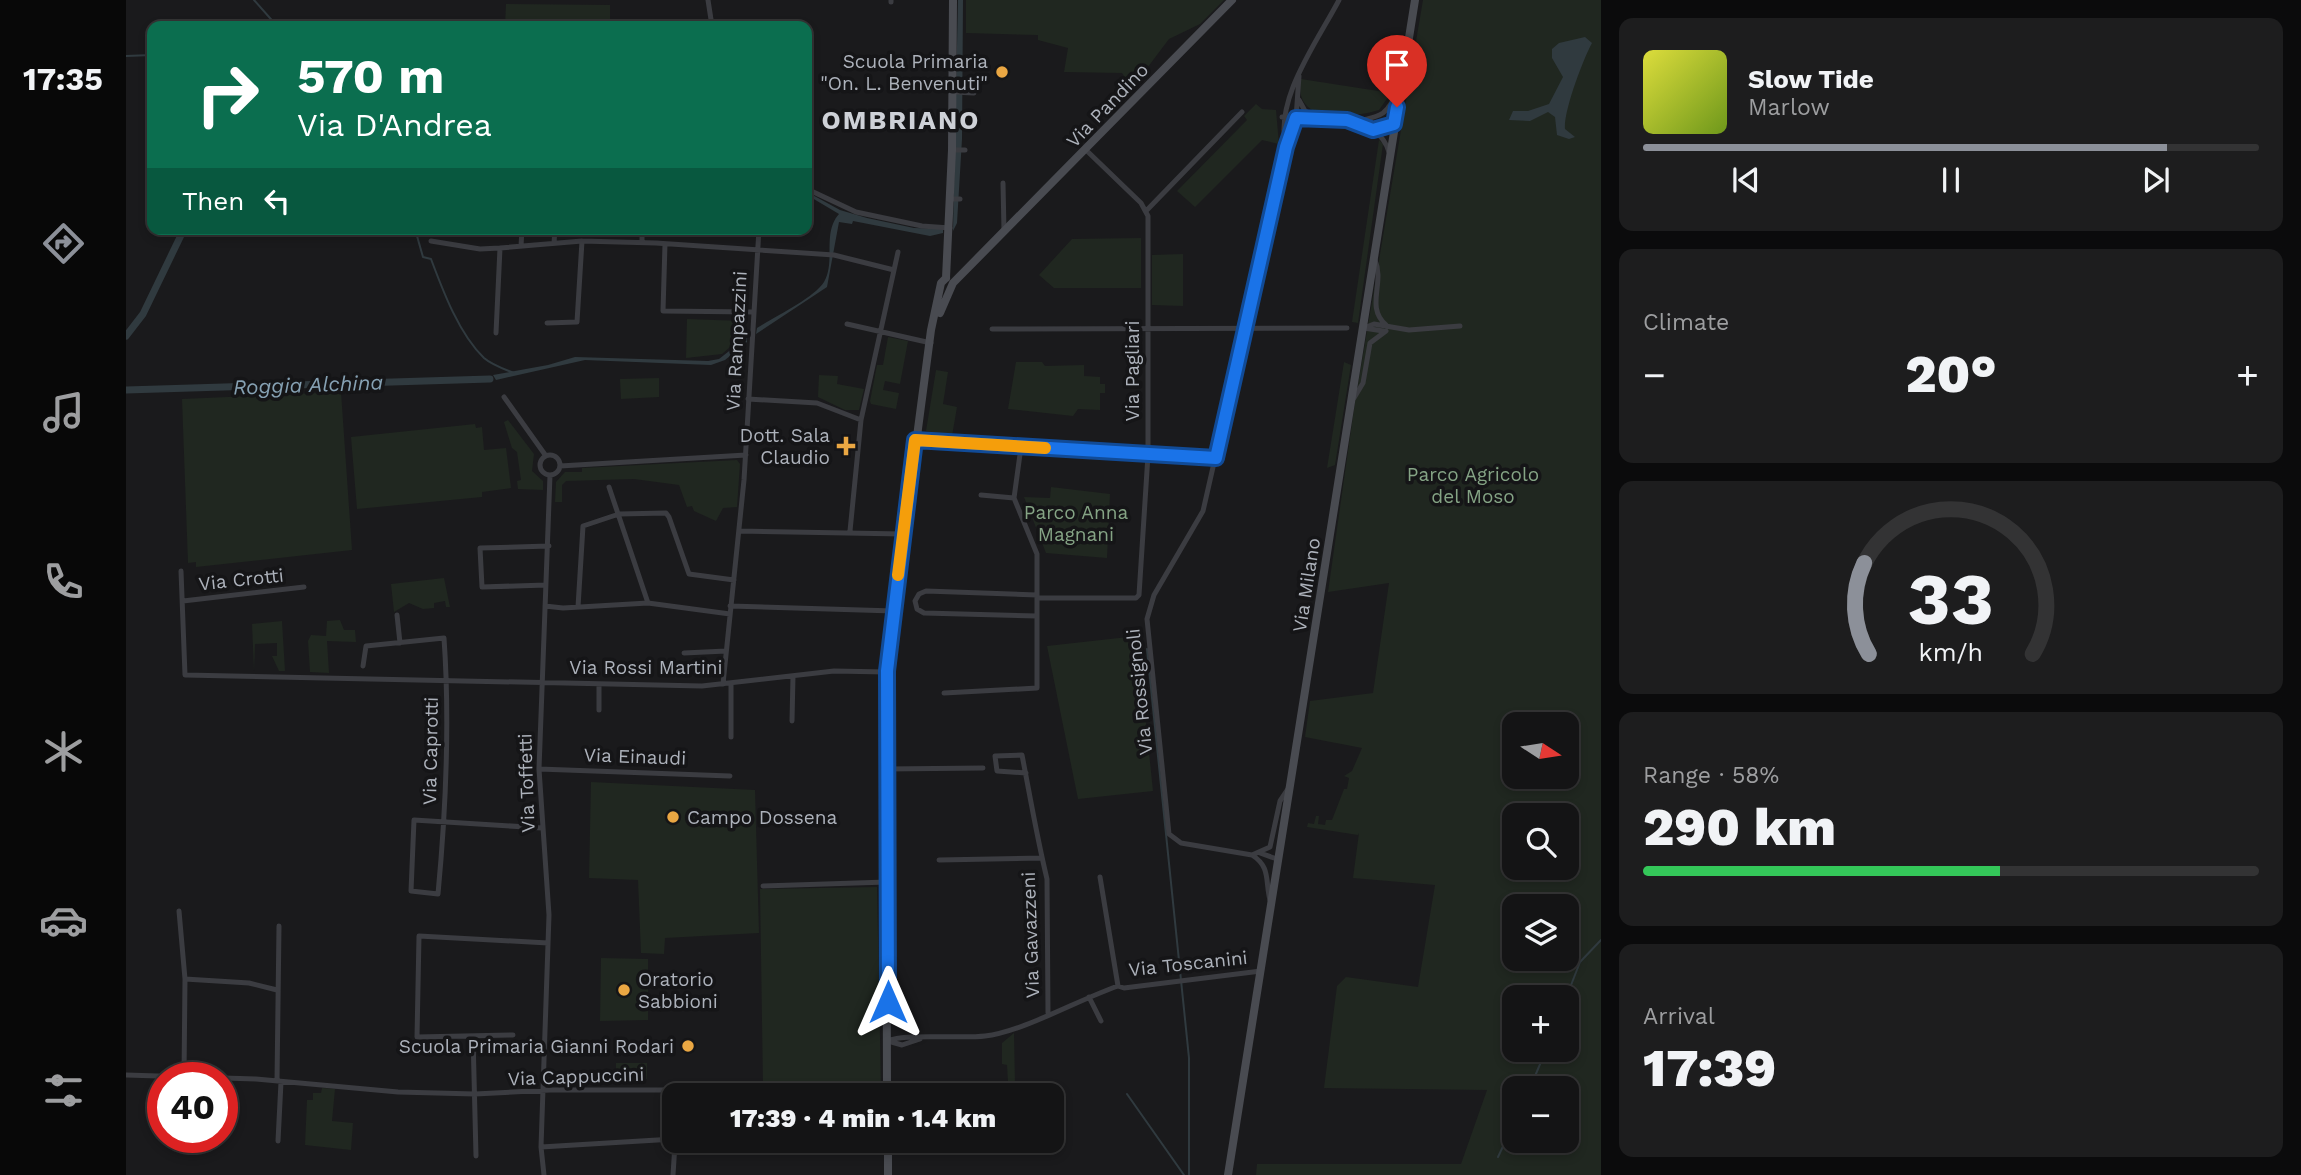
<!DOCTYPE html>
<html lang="en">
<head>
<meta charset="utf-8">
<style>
  body { margin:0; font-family:"Work Sans",sans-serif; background:#1d1d1e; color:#f1f3f6; height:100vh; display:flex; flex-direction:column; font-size:26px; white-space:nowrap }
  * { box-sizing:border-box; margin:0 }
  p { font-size:23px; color:#9d9ea0 }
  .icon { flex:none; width:38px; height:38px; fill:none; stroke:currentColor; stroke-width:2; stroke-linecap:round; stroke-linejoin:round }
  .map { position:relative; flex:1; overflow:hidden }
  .side { display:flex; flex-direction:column; gap:18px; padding:18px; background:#0b0b0c; width:700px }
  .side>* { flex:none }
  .banner { position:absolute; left:21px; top:21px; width:665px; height:214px; border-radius:14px; box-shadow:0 4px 10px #0003,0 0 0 2px #333334; background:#0b6e4f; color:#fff; overflow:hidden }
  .needle { width:46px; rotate:102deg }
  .fabs { position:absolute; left:1376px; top:712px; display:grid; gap:14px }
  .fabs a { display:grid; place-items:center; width:77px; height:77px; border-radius:14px; background:#141415; box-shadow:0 4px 10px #0003,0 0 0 2px #333334; font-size:35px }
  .speed { position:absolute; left:21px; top:1062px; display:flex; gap:14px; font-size:35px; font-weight:700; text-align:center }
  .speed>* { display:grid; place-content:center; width:91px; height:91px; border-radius:50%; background:#141415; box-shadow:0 4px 10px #0003,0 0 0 2px #333334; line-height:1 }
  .speed .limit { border:10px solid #d22; background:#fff; color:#111 }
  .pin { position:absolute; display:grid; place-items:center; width:60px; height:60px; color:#fff; margin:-72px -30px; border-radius:50% 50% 50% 0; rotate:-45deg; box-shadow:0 0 7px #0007 }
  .pin .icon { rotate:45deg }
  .me { position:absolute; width:77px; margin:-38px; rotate:0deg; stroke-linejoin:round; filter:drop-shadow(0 0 5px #0008) }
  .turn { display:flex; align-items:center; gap:24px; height:147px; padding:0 35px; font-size:32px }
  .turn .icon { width:91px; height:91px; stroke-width:2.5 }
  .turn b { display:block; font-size:49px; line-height:60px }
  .then { display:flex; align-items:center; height:66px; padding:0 35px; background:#0003; gap:14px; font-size:26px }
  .big { font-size:52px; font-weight:800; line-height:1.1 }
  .side .widget { flex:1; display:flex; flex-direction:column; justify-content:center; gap:10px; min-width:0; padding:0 24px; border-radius:14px; background:#1d1d1e }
  .side .dial { align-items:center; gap:0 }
  .dial svg { height:182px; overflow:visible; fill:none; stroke:#333334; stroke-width:7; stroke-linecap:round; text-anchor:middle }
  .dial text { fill:#f1f3f6; stroke:none }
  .song { display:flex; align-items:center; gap:21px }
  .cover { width:84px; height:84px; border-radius:10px; background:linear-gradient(135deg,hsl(60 70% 55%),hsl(80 70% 35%)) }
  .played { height:7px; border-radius:4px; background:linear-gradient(90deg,#8c9099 85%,#333334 85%) }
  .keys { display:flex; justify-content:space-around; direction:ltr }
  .heat { display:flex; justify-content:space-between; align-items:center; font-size:38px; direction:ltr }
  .charge { height:10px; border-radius:5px; background:linear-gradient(90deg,#34c759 58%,#333334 0) }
  .trip { position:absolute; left:536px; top:1083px; width:402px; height:70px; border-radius:14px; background:#141415; box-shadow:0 4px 10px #0003,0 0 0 2px #333334; font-weight:800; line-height:70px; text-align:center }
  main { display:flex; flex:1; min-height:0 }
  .menu { display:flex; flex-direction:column; width:126px; justify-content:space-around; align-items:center; background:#080808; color:#9d9ea0 }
  .menu .icon { width:49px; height:49px }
  .menu .selected { color:#8c9099 }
  .menu b { font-size:32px; color:#f1f3f6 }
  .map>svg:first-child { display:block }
</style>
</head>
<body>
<main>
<nav class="menu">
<b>17:35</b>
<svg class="icon selected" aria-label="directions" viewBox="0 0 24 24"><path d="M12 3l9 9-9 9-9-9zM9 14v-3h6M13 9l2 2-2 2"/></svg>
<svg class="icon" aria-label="music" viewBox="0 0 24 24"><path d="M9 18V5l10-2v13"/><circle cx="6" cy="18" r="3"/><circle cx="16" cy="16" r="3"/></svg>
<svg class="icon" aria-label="phone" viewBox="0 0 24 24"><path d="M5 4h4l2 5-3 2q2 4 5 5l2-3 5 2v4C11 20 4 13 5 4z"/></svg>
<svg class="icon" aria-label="climate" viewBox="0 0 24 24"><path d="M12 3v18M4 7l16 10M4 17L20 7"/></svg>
<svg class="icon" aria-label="car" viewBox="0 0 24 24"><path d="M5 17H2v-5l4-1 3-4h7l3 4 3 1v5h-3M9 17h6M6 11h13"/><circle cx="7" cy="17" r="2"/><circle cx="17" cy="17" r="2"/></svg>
<svg class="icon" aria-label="filters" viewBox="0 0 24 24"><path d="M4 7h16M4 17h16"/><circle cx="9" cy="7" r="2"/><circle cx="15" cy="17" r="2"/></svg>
</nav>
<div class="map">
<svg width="1475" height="1175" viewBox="0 0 1475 1175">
  <rect width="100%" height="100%" fill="#1a1a1c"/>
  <path fill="#202720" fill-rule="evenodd" d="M840,0h258l-24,24 -31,15 -37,49 -10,-15 -58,-1 4,-24 -30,-8v-5l-72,-2z
    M1297,0h178v1175h-345l1,-11h204l26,-74 -163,-2 13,-102 9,-9 72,10 17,-102 -82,-7 6,-45 -1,2 -51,-8 1,-4 6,1 2,-8h3l-1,8 7,1 1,-5h6l12,-31h3l2,-11 -5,-2 8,-5 10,-23 -57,-11 5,-36 63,-8 16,-110 -61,9 27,-190zM1388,724h52v53h-52zM1388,816h52v52h-52zM1388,906h52v53h-52zM1388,998h52v52h-52zM1388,1088h52v53h-52z
    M380,4l104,1v21h-105z
    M1175,79l90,14 -12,17c-27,8 -87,15 -78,-31z
    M1130,104l6,5 14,1 3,34 -17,-4 -67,67 -18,-16 70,-71 -3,-4z
    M1253,140l4,4 -25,179 -6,-1z
    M1015,238v50h-87l-15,-13 33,-36z
    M1057,254v52l-31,-1v-50z
    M561,319l55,2 4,4 -1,9 -23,20 -36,4z
    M762,337l20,4 -8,43 -15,-3 -2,9 16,3 -3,16 -25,-5 -1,-3 7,-36h6z
    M890,362h26l3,4 39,-1v11l16,1v7h5v9h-5v17l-22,-1 -5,7 -65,-7z
    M1218,362l7,3 -16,100 -8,3z
    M810,370l12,2 -5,32 14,3 -5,29 -26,-5z
    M693,375l19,1 -1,8 27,5 -5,21h-14l-27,-13z
    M533,378v19l-38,2 -1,-20z
    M215,392l11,158 -156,17v-5l-8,1 -6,-164z
    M382,420l26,34 -2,17 11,10v9l-25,-1 -1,-8 4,-1 -4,-28 -5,-4 -8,-26z
    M349,424l1,4 6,-1 2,23 22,-2 5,40 -29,4v5l-125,12 -6,-72z
    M611,460l3,4 -3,43 -14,1 -7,13 -22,-10 -2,-5 -5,1 -8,-22 -45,-6 -68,2 -4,4v17h-7l1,-20 9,-10h17v-4z
    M925,487l59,7 -3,64 -61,-5 -22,-56 26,1z
    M318,578l6,29h-4l-1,-6 -11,2v5l-11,1 -14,-6 -15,9 -3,-28z
    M214,620l4,10h11l1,12 -29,-1 2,32 -19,-1 -2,-31 3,-6 15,1 1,-15z
    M156,621l3,50h-6l-7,-15h5v-13l-22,1 -1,27 -2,-47z
    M1011,636l16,155 -75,8 -31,-153z
    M465,782l164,8 4,143 -94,5 -1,16 -23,-1 -3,-73 -49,-2z
    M751,887l4,201 -118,-1 -3,-198z
    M475,958l47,1v61l-48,1z
    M888,1033l1,51h-13l6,-2 -1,-17 -5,-1v-21z
    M490,1063h31v16h-31z
    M196,1088l13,1 -3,32 21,2 -2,27 -46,-5 2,-45h6v-7h8z"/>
  <path fill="#303a3f" d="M832,0h5l-1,139 -5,84 -4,8z
    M1459,37l7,6c-8,14 -29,69 -27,86l10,8 -6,2 -12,-4 -2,-18 -7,-5 -18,9 -21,-1 4,-9h15l21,-7 14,-27 -11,-19v-9l7,-6z
    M681,192l33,18 27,8 47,10 29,1v4l-13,3 -77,-15 -1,3 -13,-2 -12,65 -71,47 1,-6c17,-11 57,-30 67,-46 12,-21 -2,-49 15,-68l-32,-19z
    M621,337v5l-22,18 -14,5 -126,-5 -89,20 -3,-5 55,-10 27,-8 133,4 11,-2z"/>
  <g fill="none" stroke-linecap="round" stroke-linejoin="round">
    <path stroke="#303a3f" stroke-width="2" d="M128,0l23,26
      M0,56l26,-1
      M289,229l8,28 8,2c12,32 28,75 53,99 8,7 20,11 30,15
      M1021,649l42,409v117
      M1440,998l14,-36 21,-22
      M1404,1088l16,-38
      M1001,1094l57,81
      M1372,1157l16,-34"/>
    <path stroke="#303a3f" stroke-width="7" d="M0,336l17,-22 41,-85
      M0,390l364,-11"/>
    <path stroke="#3b3c41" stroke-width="5" d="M582,0l4,26
      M765,2v-2
      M827,92l21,1
      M1173,100l6,11 11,6
      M1156,117c26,2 79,10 101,-4 7,-5 12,-16 15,-24
      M1224,121c19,6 33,11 39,31
      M1247,130l21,-6
      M1160,147c-12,-48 31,-105 53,-147
      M826,150h13
      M877,183l1,48
      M681,189l49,23 66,14 28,2
      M825,199h9
      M1021,210l95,-98
      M305,241l49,8 20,-1
      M516,242v-13
      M428,243l1,-14
      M539,244l-2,67 89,1
      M395,246l1,-17
      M1249,260c10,23 -10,47 11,65
      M421,323l30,-1 5,-81
      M721,324l84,19
      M1238,328l10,-4 35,6 51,-4
      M1238,328l19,3
      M866,329l355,-1
      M370,333l4,-85 82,-7 74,2 178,12 60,15
      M378,397l42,59
      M1228,398l9,-15 7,-40 16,-12
      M622,399l69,4 44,17
      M789,440l301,18
      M414 465a10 10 0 1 1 20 0a10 10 0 1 1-20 0Z
      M434,466l186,-11
      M483,487l39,116
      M855,495l33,3
      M613,531l164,3
      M724,531l11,-111 37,-168
      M55,571l4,104 517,11 132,-15 52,1
      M420,585l-64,2 -2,-39 69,-2
      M911,598h99l3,-3 9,-140v-239l-7,-13 -55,-53
      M57,601l121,-14
      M419,606l18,2 85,-5 82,11
      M604,606l164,5
      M452,607l5,-81 36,-12 47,-1 3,4 20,57 45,6
      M271,615l3,28
      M911,616l-113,-3 -7,-4 -2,-8 4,-7 7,-3 111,4
      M558,653l42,-2
      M237,666l3,-20 78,-8c6,85 2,171 -6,256l-27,-3 3,-71 128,8
      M605,683v54
      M597,684l21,-204 15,-251
      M818,693l93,-5v-134l-23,-56 7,-51
      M473,710v-26
      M666,721l1,-45
      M413,769l191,7
      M760,769l97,-1
      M900,773l-29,-2 -2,-15 27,-1c8,41 15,83 25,124l1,134
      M1134,853l17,6
      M1126,855l18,-8 10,-46 8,-12
      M813,860l103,-2
      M974,877l18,109
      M637,886l124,-4
      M1144,900c-5,-19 1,-33 -18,-45l-71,-12 -12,-9 -22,-215 7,-24 49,-84 83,-364 10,-29 3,-42
      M53,911l6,68 -1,97
      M59,979l64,4 28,7
      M963,997l12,24
      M387,1035l-96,2 2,-101 129,7
      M347,1036l3,120
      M762,1041c15,-8 74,-2 97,-5 37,-4 95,-37 133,-50l6,2 137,-17
      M762,1041l14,4 18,-6
      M0,1075l130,4 142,13 77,2 75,-4h337
      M151,1081l2,-155
      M152,1141l3,-59
      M415,1147l133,-8
      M549,1147l202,-2
      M418,1175l-3,-28 8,-232 -10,-146 11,-294
      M547,1175l2,-31"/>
    <path stroke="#494b51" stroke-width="8" d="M820,278l6,-128 1,-150
      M814,313l13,-30 279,-283
      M761,1096l-1,-424 45,-342 10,-47 5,-5
      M762,1175v-34
      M1102,1175l187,-1175"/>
  </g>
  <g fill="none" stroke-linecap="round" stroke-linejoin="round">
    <g stroke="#114b97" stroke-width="18">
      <path id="route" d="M762,1002l-1,-331 28,-231 301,18 70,-311 10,-29 51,2 26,10 21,-6 3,-17"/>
    </g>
    <use href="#route" stroke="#1a73e8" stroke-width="12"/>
    <path stroke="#f59e0b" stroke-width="12" d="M772,575l17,-135 130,8"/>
  </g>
  <g fill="#eaa743" stroke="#151517" stroke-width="2.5">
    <circle cx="876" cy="72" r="7"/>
    <path d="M716.5 435.5h7v7h7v7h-7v7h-7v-7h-7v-7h7z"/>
    <circle cx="547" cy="817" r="7"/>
    <circle cx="498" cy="990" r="7"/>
    <circle cx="562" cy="1046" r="7"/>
  </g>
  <g text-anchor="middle" stroke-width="7" stroke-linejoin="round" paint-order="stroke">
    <g font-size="19" fill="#adb2bb" stroke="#151517" text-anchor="end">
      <text x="862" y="68">Scuola Primaria<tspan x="862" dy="22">"On. L. Benvenuti"</tspan></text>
      <text x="704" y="442">Dott. Sala<tspan x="704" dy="22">Claudio</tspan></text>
      <text x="561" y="824" text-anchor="start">Campo Dossena</text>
      <text x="512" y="986" text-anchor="start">Oratorio<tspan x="512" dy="22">Sabbioni</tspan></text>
      <text x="548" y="1053">Scuola Primaria Gianni Rodari</text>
    </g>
    <g font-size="19" fill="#adb2bb" stroke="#151517">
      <text transform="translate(981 105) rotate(-46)" y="7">Via Pandino</text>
      <text transform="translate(610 341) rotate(-87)" y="7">Via Rampazzini</text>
      <text transform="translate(1006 371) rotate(-90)" y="7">Via Pagliari</text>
      <text transform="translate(115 579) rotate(-6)" y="7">Via Crotti</text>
      <text transform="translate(1180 585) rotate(-81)" y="7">Via Milano</text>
      <text x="520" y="674">Via Rossi Martini</text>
      <text transform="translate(1013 692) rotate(-96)" y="7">Via Rossignoli</text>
      <text transform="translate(304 751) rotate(-89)" y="7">Via Caprotti</text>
      <text transform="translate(509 756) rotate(2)" y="7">Via Einaudi</text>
      <text transform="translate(400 783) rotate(-92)" y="7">Via Toffetti</text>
      <text transform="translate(904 935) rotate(-92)" y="7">Via Gavazzeni</text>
      <text transform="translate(1062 963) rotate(-6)" y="7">Via Toscanini</text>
      <text transform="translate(450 1076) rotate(-2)" y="7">Via Cappuccini</text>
    </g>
    <g font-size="19" fill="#85a485" stroke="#151517">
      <text x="1347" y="481">Parco Agricolo<tspan x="1347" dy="22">del Moso</tspan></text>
      <text x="950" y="519">Parco Anna<tspan x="950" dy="22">Magnani</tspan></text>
    </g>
    <g font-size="21" font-style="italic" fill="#86a1b3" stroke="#151517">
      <text transform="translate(182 385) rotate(-2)" y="7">Roggia Alchina</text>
    </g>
    <g font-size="26" font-weight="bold" letter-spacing="2" fill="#ced1d7" stroke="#151517">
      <text x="775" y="129">OMBRIANO</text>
    </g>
  </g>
</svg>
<div class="fabs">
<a><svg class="needle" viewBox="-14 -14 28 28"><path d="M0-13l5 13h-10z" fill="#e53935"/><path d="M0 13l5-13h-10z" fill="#9d9ea0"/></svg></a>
<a><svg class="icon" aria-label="search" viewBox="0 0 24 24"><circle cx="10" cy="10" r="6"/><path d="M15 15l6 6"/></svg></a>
<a><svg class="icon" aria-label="layers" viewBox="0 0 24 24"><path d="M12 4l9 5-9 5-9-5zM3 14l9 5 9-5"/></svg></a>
<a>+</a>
<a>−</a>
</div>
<div class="speed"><div class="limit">40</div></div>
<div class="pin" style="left:1271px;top:107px;background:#d93025"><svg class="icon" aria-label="arrive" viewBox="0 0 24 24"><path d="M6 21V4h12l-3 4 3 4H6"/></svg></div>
<svg class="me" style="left:762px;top:1002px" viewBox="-20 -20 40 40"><path d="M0-17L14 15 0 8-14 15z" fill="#1a73e8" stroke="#fff" stroke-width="4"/></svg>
<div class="trip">17:39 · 4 min · 1.4 km</div>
<div class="banner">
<div class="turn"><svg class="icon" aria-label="right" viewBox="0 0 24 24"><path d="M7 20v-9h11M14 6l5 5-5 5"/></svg><div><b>570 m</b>Via D'Andrea</div></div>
<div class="then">Then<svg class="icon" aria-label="left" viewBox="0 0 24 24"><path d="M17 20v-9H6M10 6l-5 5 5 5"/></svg></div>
</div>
</div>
<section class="side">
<div class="widget">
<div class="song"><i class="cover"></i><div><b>Slow Tide</b><p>Marlow</p></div></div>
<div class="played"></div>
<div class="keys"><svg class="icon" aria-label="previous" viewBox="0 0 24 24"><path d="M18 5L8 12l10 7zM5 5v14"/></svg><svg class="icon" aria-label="pause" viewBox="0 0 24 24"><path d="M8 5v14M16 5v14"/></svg><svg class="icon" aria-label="next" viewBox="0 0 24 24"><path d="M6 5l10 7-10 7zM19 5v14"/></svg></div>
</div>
<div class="widget"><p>Climate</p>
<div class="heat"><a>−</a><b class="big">20°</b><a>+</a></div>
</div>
<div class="widget dial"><svg viewBox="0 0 100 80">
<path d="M14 69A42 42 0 1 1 86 69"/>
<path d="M14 69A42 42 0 0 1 12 29" stroke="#8c9099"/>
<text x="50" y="56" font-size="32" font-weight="700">33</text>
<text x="50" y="72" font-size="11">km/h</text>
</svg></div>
<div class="widget"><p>Range · 58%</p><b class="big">290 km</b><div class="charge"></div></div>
<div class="widget"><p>Arrival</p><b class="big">17:39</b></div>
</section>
</main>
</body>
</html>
